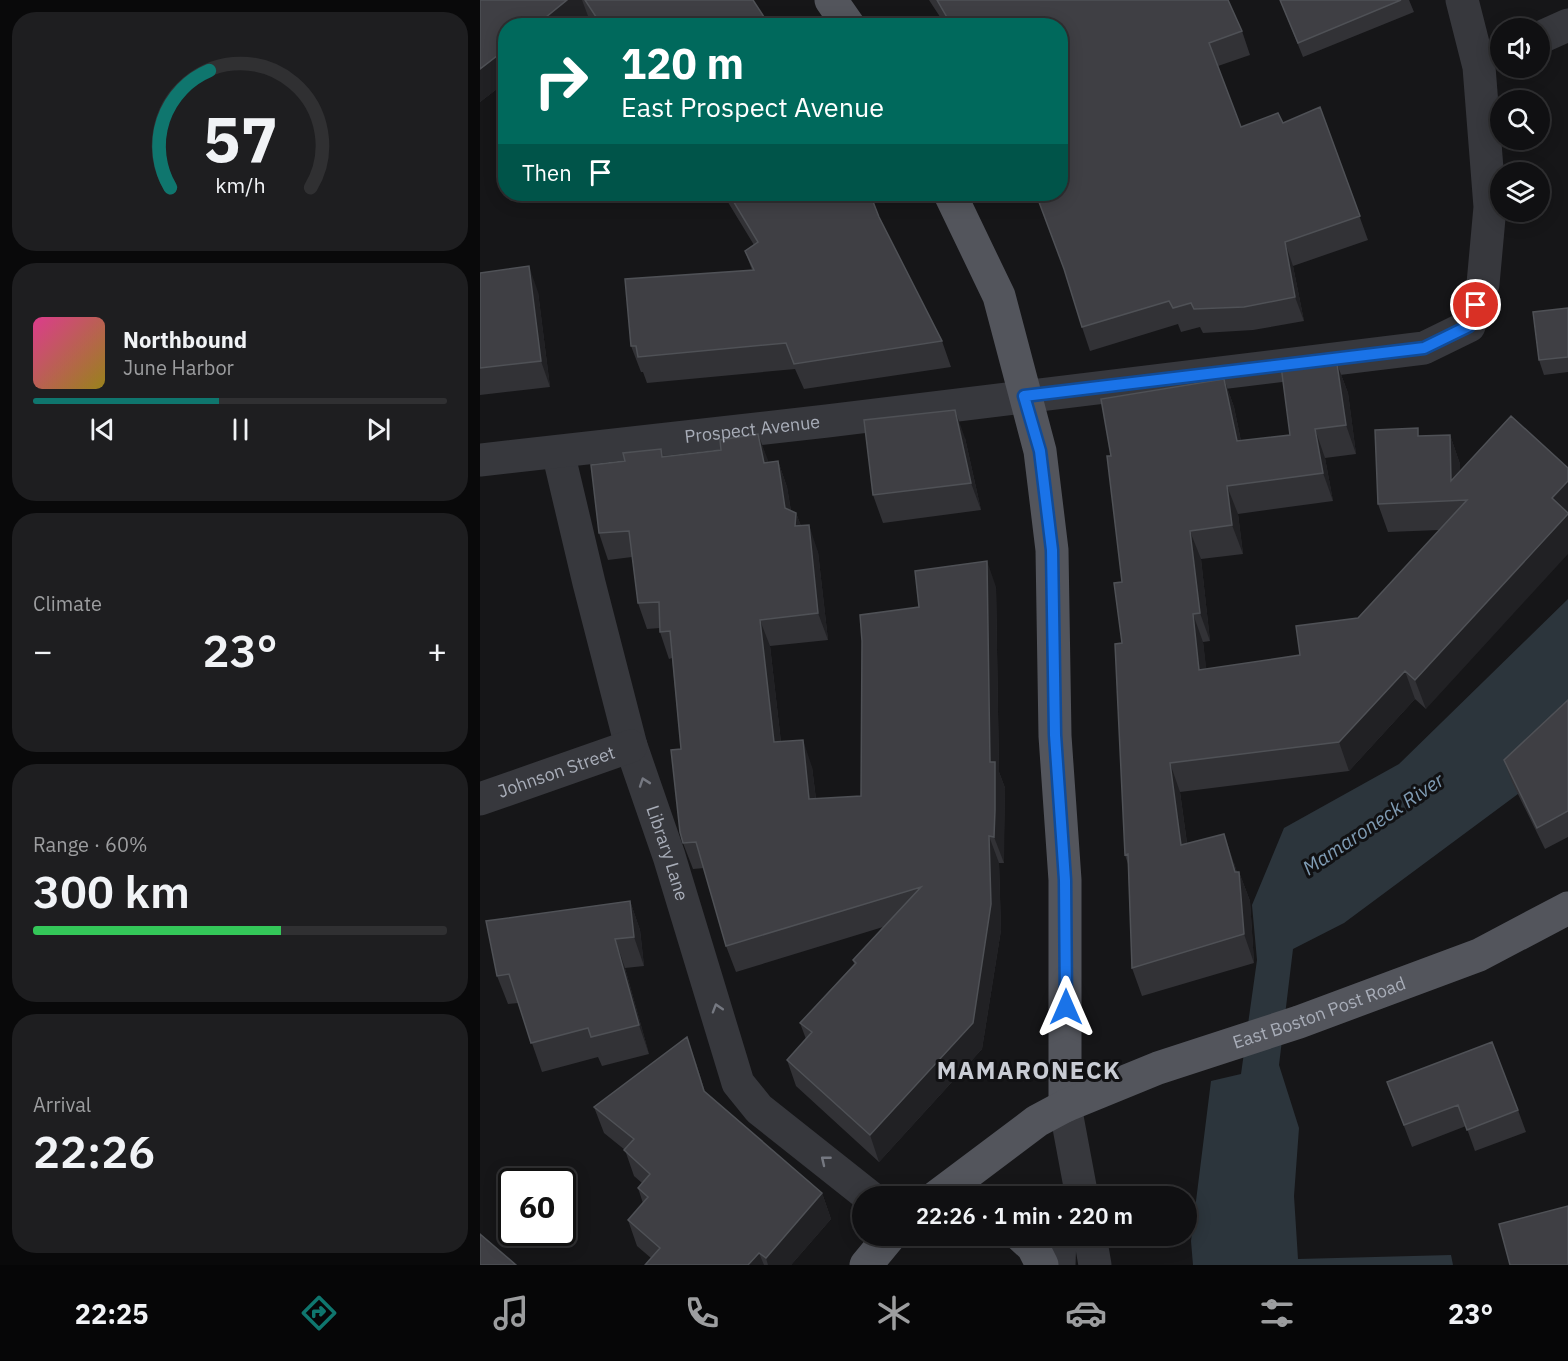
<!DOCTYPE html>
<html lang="en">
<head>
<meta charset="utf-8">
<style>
  body { margin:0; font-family:"IBM Plex Sans",sans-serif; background:#1e1e20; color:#f1f3f6; height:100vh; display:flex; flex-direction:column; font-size:22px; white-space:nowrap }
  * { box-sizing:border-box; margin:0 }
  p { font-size:20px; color:#9c9d9f }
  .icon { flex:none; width:33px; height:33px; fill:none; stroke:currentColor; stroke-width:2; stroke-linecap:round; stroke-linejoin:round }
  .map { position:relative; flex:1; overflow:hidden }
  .sheet { display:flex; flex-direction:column; gap:12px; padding:12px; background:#09090a; width:480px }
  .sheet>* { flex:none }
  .hud { position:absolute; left:18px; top:18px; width:570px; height:183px; border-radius:24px; box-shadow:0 3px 15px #0003,0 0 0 2px #303032; background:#00695c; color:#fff; overflow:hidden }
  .tools { position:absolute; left:1010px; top:18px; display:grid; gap:12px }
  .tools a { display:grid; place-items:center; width:60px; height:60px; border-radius:50%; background:#101012; box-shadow:0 3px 15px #0003,0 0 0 2px #303032; font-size:30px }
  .speed { position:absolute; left:18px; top:1168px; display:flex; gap:12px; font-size:30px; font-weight:700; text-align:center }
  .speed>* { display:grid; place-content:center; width:78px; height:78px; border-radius:50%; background:#101012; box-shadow:0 3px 15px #0003,0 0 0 2px #303032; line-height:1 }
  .speed .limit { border:3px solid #111; border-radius:9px; background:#fff; color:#111 }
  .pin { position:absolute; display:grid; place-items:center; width:51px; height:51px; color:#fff; margin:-26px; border:3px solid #fff; border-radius:50%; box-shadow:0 2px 6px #0007 }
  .me { position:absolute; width:66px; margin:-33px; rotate:0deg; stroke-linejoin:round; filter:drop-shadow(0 0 4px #0008) }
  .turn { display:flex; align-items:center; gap:21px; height:126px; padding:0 24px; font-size:27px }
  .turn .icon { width:78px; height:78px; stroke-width:2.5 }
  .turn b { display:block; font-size:42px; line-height:51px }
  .then { display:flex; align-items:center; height:57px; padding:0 24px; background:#0003; gap:12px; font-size:22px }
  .big { font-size:45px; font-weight:600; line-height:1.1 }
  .sheet .tile { flex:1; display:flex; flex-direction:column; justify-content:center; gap:9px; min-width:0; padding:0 21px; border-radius:24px; background:#1e1e20 }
  .sheet .dial { align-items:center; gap:0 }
  .dial svg { height:156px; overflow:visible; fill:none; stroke:#303032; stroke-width:7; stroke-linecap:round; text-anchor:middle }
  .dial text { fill:#f1f3f6; stroke:none }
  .song { display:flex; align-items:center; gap:18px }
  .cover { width:72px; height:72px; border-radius:9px; background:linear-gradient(135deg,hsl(330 70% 55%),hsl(50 70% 35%)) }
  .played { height:6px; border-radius:3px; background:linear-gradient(90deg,#0f766e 45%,#303032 45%) }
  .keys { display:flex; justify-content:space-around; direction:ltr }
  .heat { display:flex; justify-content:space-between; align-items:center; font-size:33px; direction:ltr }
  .charge { height:9px; border-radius:4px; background:linear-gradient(90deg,#34c759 60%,#303032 0) }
  .trip { position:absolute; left:372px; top:1186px; width:345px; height:60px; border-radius:30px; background:#101012; box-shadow:0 3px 15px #0003,0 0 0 2px #303032; font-weight:600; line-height:60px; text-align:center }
  .menu { display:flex; height:96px; justify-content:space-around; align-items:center; background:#060607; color:#9c9d9f }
  .menu .icon { width:42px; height:42px }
  .menu .active { color:#0f766e }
  .menu b { font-size:27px; color:#f1f3f6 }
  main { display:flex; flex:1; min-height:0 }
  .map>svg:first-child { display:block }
</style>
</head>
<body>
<main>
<section class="sheet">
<div class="tile dial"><svg viewBox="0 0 100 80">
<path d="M14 69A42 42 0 1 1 86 69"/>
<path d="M14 69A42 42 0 0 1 34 9" stroke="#0f766e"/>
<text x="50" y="56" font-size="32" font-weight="700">57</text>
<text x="50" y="72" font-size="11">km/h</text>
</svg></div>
<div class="tile">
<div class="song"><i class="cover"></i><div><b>Northbound</b><p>June Harbor</p></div></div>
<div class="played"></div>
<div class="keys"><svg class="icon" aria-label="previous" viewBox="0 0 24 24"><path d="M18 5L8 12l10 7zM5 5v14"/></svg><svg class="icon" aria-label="pause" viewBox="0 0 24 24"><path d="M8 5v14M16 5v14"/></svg><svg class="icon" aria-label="next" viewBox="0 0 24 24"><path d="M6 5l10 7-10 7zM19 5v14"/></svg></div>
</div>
<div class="tile"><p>Climate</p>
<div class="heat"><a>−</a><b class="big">23°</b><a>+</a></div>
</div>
<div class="tile"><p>Range · 60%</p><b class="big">300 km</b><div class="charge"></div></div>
<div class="tile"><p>Arrival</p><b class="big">22:26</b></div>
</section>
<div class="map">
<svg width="1088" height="1265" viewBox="0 0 1088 1265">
  <rect width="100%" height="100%" fill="#161618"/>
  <path fill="#2c353c" d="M1088,599v147l-46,45 -178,132 -51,26 -14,116 20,63 -5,68 4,63 153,-4 2,10h-260l-2,-24 20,-160 30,-7 16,-114 -5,-55 32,-77 115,-64z"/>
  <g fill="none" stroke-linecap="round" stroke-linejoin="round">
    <g stroke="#37383d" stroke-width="33">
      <path d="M1059,38l29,-13"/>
      <path id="s1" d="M78,452l31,131 42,163 38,110 69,227 21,26 111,88"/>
      <path id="s2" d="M0,460l347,-39 597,-73 45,-22 14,-42 7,-77 -11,-140 -17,-67"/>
      <path id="s3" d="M0,799l151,-53"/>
      <path d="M585,1106l17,91"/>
      <path d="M610,1236l5,29"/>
      <path d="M579,1265l1,-29"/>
    </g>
    <g stroke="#53555c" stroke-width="33">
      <path d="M351,0l18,26"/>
      <path d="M470,194l49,102 41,155 12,99 3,186 10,144v226"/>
      <path id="s4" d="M456,1197l101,-76 28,-15 93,-38 141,-46 180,-67 89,-47"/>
      <path d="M541,1236l12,11 9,18"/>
      <path d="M386,1265l24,-29"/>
    </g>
  </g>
  <path fill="#323236" d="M0,0h273l17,26h-176l-6,-10 -12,10h-70v56l-26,20z
    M449,0h299l14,31 8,24 -32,11 23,61 42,-4 37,-16 48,133 -75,26 11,55 -51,9 -50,3 -3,-6 -19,5 -3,-8 -88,27 -8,-24 -22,-301h-114z
    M800,0h129l5,12 -111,45z
    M228,194h11l-8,4z
    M243,194h148l9,26 62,121 9,26 -147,22 -9,-20 -148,14 -4,-11h-2l-10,-26 121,-76 -7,-19 9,-6z
    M0,273l58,19 12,95 -70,8v3z
    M1088,308v64l-24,3 -5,-15z
    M857,364l11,29 8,61 -31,4 8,43 -95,13 5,40 -42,5 9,82 -7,1 3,27 94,-14 58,-37 81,-88 -51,2 -10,-28 43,-68 29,-1 10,29v7l51,-55 -85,293 -11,-10 -66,72 -169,21 7,51 47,20 3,9h2l11,29 4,62 -112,33 -10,-28 -4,-104 -3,-9 -3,-273 -11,-126 113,-77 10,28 7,34 49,-6 14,-67z
    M278,434l10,28 10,-1 9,26 4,24 5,2 5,13 17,26 10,88 -58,6 11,96 31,25 4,32 45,-3 58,-189 77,-20 3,185 6,16 -1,48v27h-5l2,67 -19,119 -103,113 -83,-76 -9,-26 19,-21 -6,-16 54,-59 -1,-4 30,-33 -147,45 -10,-26 -22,-78 -11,1 -10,-26 -2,-94 -9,-91 -3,1 -9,-27v-4l-13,1 -9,-26 -6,-46 -24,3 -9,-27 26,-72 36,-12 3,7 57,-6z
    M485,438l16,72 -98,13 -10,-28z
    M1088,700v137l-23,12 -33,-67 -8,-22z
    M150,901l10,29 4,36 -19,2 24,86 -47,12 -4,-9 -56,15 -24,-69 -10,1 -11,-28z
    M216,1063l9,29 117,101 9,26 -40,46h-146l6,-7 -14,-12 -9,-26 15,-17 -5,-15 4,-5 -8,-7 -9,-26 -21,-17 -10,-26z
    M907,1082l131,28 8,22 -51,19 -9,-25 -54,21z"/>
  <path fill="#212124" d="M87,0h15l6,16 -12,10h-41z
    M26,49v33l-26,20v-33z
    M805,242l8,24 11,55 -9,-24z
    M49,266l9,26 12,95 -9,-26z
    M857,364l11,29 8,61 -10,-29z
    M744,379l10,28 13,63 -10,-29z
    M475,410l10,28 16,72 -10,-27z
    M835,429l10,29 8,43 -10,-28z
    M278,434l10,26 6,29 -10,-26z
    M970,435l10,29 1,36 -10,-19z
    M298,461l9,26 8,48 -10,-27z
    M1088,481v73l-142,155 -11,-29 137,-182z
    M747,486l11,28 5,40 -11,-29z
    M316,513l10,26 -11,-13z
    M329,525l9,27 10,88 -10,-27z
    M710,531l11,28 9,82 -10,-28z
    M507,561l9,26 3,185 6,16 -1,75 -10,-26 -4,-75z
    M713,614l10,28 7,56 -11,-28z
    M280,620l10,26 14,123 -10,-27z
    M925,671l10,28 -66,72 -10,-29z
    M323,740l9,27 7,58 -10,-26z
    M690,763l10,29 11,81 -10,-28z
    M744,834l10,29 6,19 -1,-10 11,29 4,62 -10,-29 -9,-62z
    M509,836l10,27 2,67 -19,119 -103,113 -9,-27z
    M150,901l10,29 4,36 -10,-29z
    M135,939l10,29 24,86 -10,-29z
    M207,1037l9,26 17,54 -9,-26z
    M342,1193l9,26 -40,46h-23l-2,-7z
    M279,1253l5,12h-16z"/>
  <path fill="#3f3f44" stroke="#4f5156" stroke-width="1.5" d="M0,0h87l-32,26h-29v23l-26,20z
    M105,0h168l17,26h-168z
    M457,0h291l14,31 -33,12 32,84 37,-14 5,10 37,-16 40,109 -75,26 10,55 -51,10 -50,2 -3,-6 -18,5 -4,-7 -87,26 -18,-58 -28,-75h24v-168h-108z
    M800,0h121l-103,43z
    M249,194h141l9,23 63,124 -148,23 -8,-21 -148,14 -2,-11h-5l-6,-67 129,-9 -9,-19 13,-9z
    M49,266l12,95 -61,7v-95z
    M1088,308v49l-29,3 -6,-48z
    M822,363l1,5 34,-4 9,61 -31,4 8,44 -96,13 5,39 -42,6 10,82 -7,1 6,56 101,-15 -4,-29 62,-8 109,-118 -89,4 -3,-74 43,-2v8l32,-1 1,46 60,-65 57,52v13l-16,17 16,15v1l-153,166 -10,-9 -66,71 -169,21 11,82 43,-11 11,38h4l5,62 -112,34 -4,-114 -3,1 -10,-211 7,-1 -8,-60 8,-1 -15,-126h4l-10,-57 123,-20 13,62 53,-6 -9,-69z
    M475,410l16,73 -98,12 -9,-75z
    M278,434l6,29 14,-2 7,47 11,5 -1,13 14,-1 9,88 -58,7 14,122 29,-2 6,59 52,-3 1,-155 -2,-26 59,-8 -4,-36 72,-10 3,201h5v48l-1,27 -5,-1 2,68 -18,119 -103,112 -83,-75 25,-28 -12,-9 56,-60 -3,-3 68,-73 -195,59 -30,-104 -13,1 -3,-11 -9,-82 10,-1 -11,-118 -10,1 -1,-30 -21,1 -9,-72 -30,2 -8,-68 34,-4 -2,-8 38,-4 1,8 59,-7 -1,-10z
    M1088,700v111l-31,17 -33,-68z
    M150,901l4,36 -19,2 24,86 -48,12 -3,-9 -57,15 -22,-69 -12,2 -11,-55z
    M207,1037l17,54 118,102 -56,65 -7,-5 -11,12h-103l15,-17 -32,-28 20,-23 -10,-9 12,-14 -26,-24 10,-11 -40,-32z
    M1012,1042l26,68 -51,20 -9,-25 -54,20 -17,-43z
    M1088,1206v59h-58l-11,-41z
    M0,1234l36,31h-36z"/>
  <defs><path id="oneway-chevron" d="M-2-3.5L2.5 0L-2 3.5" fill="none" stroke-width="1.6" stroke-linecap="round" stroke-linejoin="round" transform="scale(1.5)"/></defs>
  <g stroke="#757881">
    <use href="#oneway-chevron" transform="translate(164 782) rotate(-109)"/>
    <use href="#oneway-chevron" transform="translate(237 1008) rotate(-107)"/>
    <use href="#oneway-chevron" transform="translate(345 1160) rotate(-141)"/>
  </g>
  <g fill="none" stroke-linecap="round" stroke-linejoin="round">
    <g stroke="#114b97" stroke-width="15">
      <path id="route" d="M586,1007l-1,-127 -10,-145 -3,-185 -12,-99 -16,-55 400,-48 45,-22 7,-21"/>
    </g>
    <use href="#route" stroke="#1a73e8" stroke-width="10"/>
  </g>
  <g text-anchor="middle" stroke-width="6" stroke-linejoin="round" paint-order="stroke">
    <g font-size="18" fill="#a8adb8" stroke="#111113">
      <text dy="6" stroke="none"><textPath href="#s2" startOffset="274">Prospect Avenue</textPath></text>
      <text dy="6" stroke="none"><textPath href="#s3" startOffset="81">Johnson Street</textPath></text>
      <text dy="6" stroke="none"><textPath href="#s1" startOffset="416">Library Lane</textPath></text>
      <text dy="6" stroke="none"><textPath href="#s4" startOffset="429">East Boston Post Road</textPath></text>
    </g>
    <g font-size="20" font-style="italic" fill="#7f9bb3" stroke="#111113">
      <text transform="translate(893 824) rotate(-34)" y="7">Mamaroneck River</text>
    </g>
    <g font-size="24" font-weight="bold" letter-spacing="1.5" fill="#c9ccd4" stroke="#111113">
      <text x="549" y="1079">MAMARONECK</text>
    </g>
  </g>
</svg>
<div class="tools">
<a><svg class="icon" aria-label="sound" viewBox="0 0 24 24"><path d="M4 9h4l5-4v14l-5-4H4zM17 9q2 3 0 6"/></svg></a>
<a><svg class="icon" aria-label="search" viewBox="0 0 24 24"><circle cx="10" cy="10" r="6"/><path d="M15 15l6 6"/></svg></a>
<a><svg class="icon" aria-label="layers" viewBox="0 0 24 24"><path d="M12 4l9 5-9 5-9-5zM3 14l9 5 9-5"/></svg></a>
</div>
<div class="speed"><div class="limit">60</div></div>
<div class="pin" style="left:996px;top:305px;background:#d93025"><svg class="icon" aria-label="arrive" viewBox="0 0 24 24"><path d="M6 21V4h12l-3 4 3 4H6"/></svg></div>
<svg class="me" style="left:586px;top:1007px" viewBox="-20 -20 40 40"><path d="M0-17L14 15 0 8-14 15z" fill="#1a73e8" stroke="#fff" stroke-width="4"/></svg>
<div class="trip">22:26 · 1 min · 220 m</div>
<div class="hud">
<div class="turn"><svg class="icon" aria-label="right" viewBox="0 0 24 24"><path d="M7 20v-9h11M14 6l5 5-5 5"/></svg><div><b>120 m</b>East Prospect Avenue</div></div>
<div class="then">Then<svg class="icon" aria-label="arrive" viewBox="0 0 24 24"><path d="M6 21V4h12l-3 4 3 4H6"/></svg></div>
</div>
</div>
</main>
<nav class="menu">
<b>22:25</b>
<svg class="icon active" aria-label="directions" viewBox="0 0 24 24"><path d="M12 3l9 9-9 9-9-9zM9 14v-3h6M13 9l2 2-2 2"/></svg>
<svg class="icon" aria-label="music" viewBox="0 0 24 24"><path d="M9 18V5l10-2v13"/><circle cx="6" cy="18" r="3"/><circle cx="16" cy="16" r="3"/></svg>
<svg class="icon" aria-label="phone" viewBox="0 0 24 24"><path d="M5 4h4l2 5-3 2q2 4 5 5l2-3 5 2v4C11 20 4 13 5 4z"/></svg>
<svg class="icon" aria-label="climate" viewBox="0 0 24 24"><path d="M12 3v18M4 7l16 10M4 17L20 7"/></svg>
<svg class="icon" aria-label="car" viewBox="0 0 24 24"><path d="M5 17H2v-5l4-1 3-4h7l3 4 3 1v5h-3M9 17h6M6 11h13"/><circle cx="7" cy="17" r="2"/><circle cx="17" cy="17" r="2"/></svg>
<svg class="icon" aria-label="filters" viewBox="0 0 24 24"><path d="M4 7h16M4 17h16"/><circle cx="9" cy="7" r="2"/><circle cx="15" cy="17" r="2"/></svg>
<b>23°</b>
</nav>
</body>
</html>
